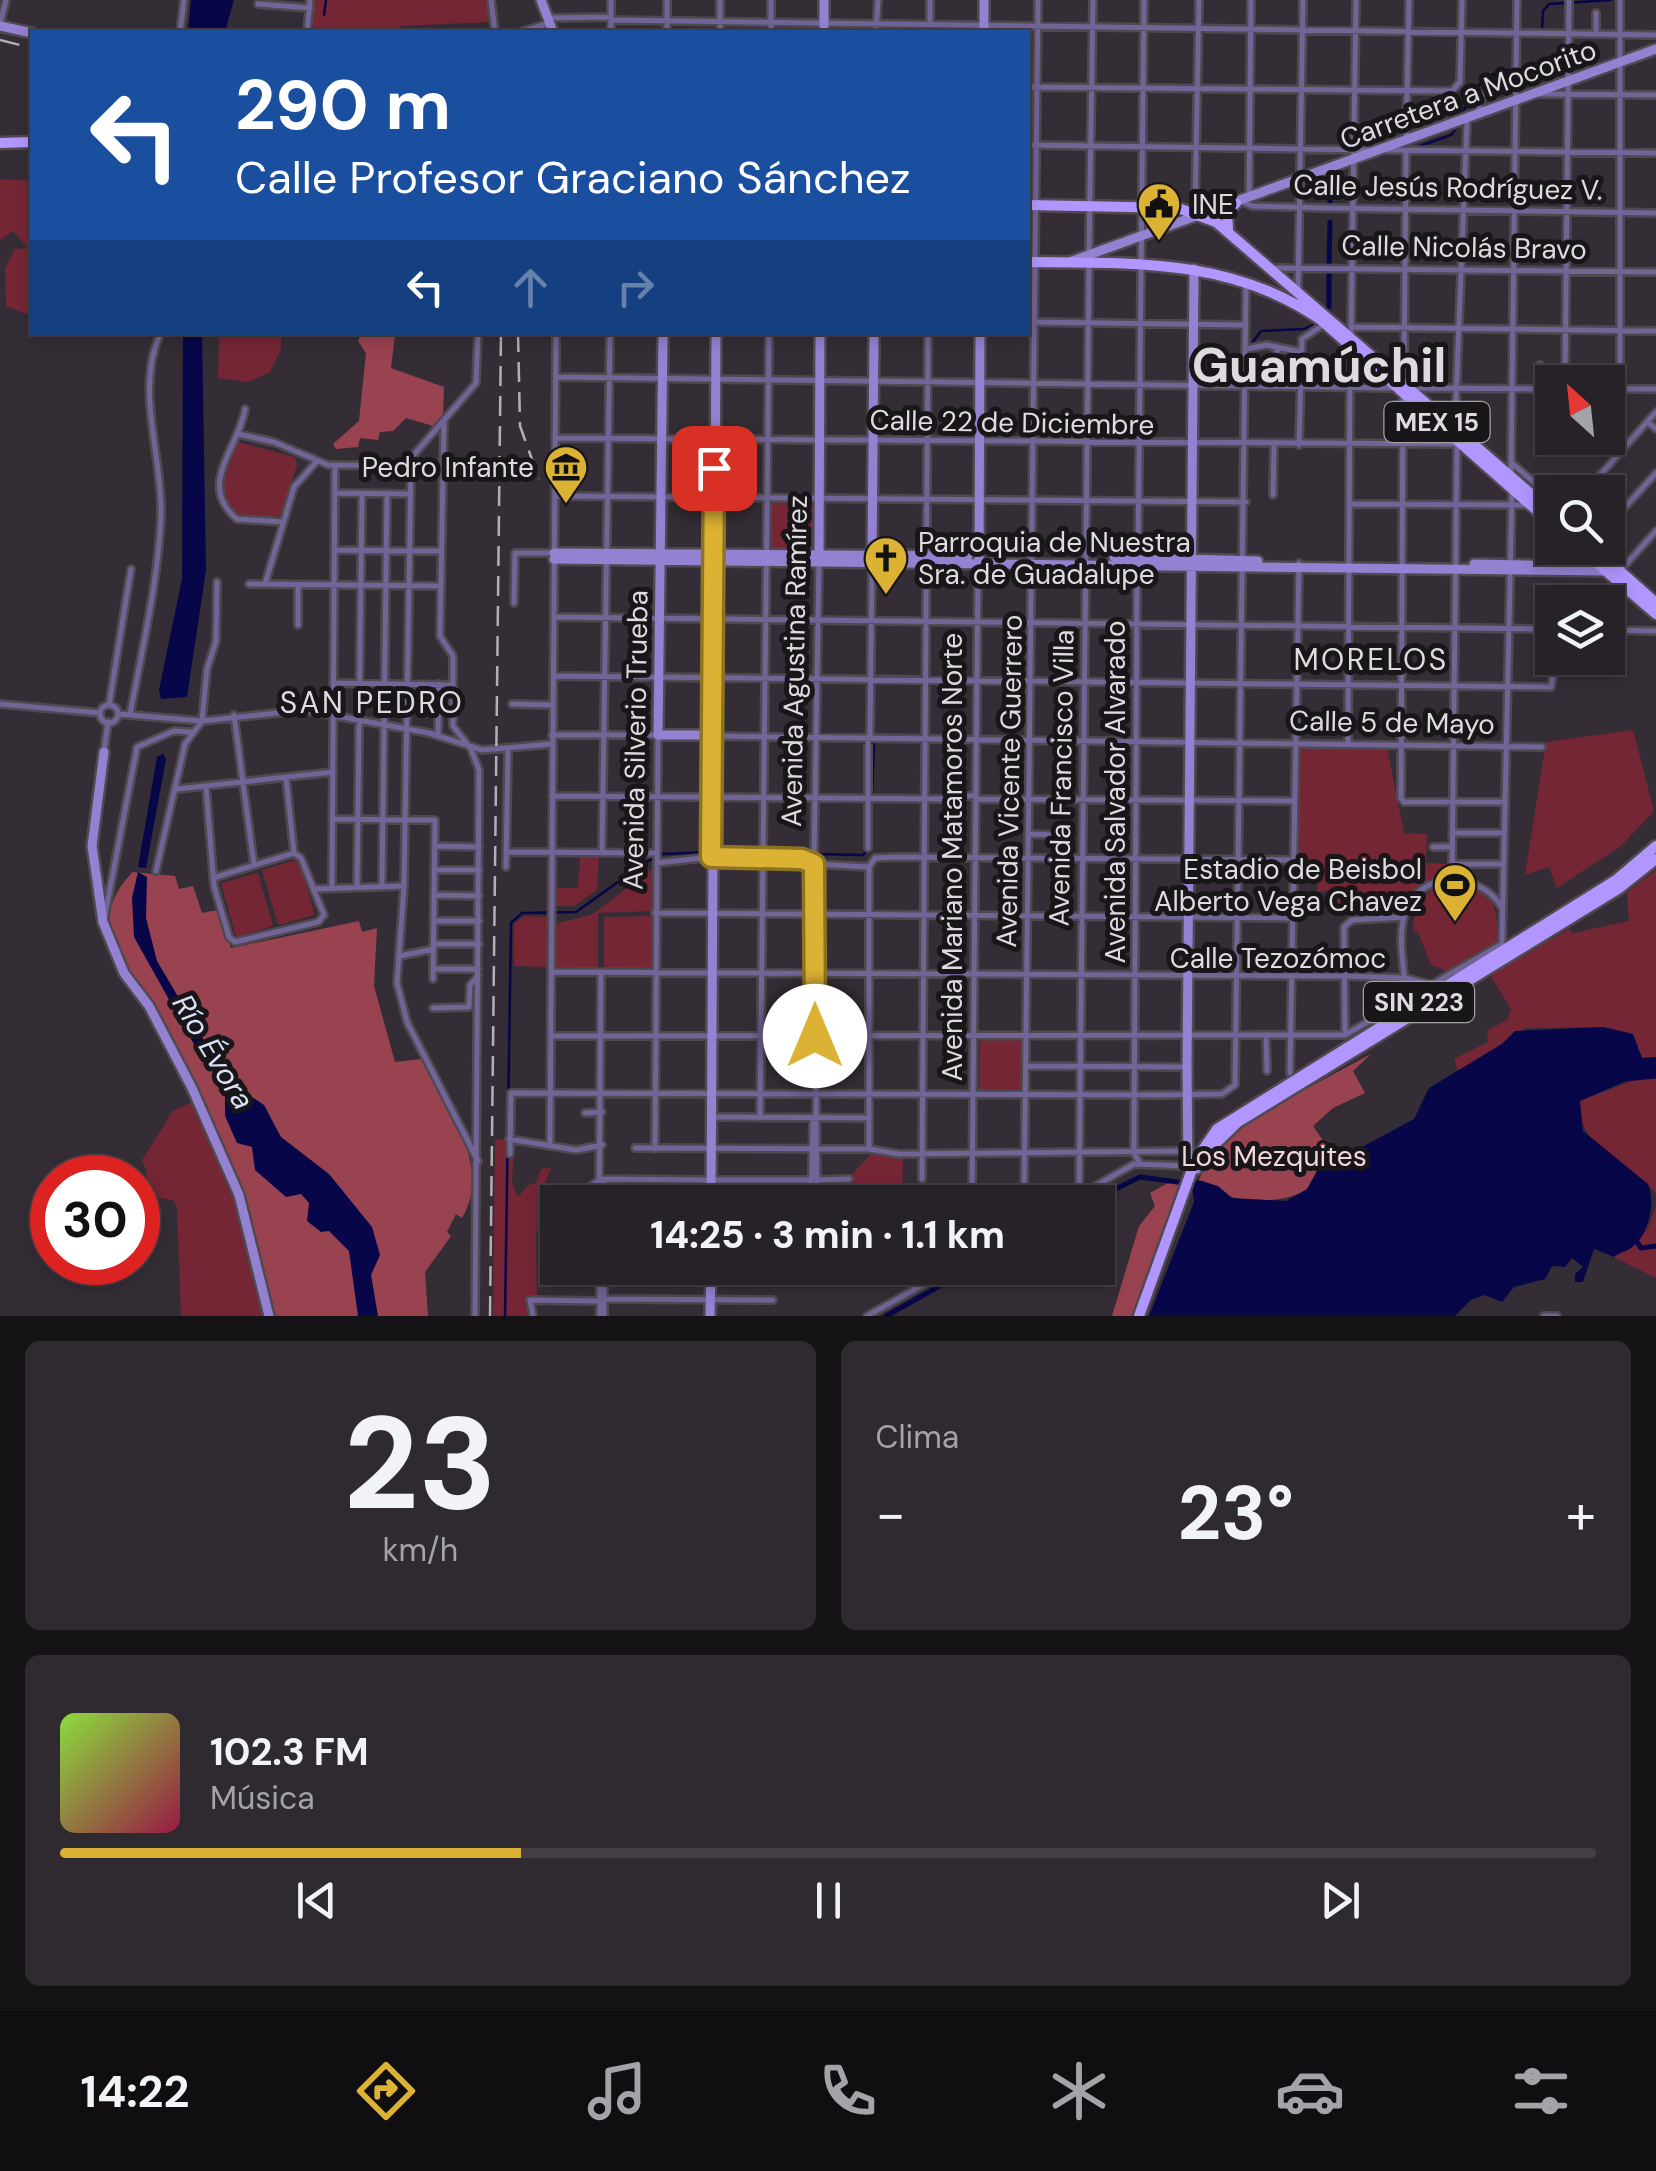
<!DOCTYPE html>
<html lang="es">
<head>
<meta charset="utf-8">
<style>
  body { margin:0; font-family:"DM Sans",sans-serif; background:#2f2a30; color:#f1f3f6; height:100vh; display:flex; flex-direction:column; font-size:38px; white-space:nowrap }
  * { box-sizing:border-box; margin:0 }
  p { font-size:32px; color:#a4a4a8 }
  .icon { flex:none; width:55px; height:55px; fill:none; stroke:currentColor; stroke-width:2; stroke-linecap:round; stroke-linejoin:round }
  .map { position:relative; height:1316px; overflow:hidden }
  .side { display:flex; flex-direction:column; gap:25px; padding:25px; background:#151316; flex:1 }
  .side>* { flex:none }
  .banner { position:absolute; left:30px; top:30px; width:1000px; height:305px; border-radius:0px; box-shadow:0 5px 15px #0003,0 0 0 2px #433f45; background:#1a4fa0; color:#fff; overflow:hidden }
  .needle { width:65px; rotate:333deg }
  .tools { position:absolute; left:1535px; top:365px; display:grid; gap:20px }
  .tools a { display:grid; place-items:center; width:90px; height:90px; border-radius:0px; background:#272228; box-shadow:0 5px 15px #0003,0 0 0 2px #433f45; font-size:50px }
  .speed { position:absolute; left:30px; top:1155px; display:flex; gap:20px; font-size:50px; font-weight:700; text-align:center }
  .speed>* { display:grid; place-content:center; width:130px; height:130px; border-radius:50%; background:#272228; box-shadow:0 5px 15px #0003,0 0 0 2px #433f45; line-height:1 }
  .speed .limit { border:15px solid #d22; background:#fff; color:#111 }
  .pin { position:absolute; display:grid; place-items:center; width:85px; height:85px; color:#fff; margin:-42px; border-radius:20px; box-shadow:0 5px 15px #0006 }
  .me { position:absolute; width:110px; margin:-55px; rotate:0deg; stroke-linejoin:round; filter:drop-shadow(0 0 8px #0008) }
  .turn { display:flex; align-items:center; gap:35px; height:210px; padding:0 40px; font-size:45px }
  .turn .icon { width:130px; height:130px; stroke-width:2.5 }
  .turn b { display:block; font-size:70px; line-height:85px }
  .lanes { display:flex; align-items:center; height:95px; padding:0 40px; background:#0003; justify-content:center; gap:50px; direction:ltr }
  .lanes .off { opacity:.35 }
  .big { font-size:75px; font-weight:800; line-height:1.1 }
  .side .tile { flex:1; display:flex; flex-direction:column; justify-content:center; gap:15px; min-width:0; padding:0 35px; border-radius:15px; background:#2f2a30 }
  .side .dial { align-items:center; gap:0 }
  .dial b { font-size:130px; line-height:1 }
  .song { display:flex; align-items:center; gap:30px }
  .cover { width:120px; height:120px; border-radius:15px; background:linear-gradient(135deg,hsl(90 70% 55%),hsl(340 70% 35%)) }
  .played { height:10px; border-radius:5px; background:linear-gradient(90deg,#dbb233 30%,#433f45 30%) }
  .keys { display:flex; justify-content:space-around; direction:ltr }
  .heat { display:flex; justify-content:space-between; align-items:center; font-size:55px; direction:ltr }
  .side .tiles { flex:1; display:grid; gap:25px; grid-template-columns:1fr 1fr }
  .tile:last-child { grid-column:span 2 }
  .trip { position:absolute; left:540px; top:1185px; width:575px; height:100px; border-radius:0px; background:#272228; box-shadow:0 5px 15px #0003,0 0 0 2px #433f45; font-weight:800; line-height:100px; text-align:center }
  .tabs { display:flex; height:160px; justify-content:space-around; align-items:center; background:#100e10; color:#a4a4a8 }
  .tabs .icon { width:70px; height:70px }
  .tabs .active { color:#dbb233 }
  .tabs b { font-size:45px; color:#f1f3f6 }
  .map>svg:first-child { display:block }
</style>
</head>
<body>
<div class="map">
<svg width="1656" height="1316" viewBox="0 0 1656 1316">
  <rect width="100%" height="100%" fill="#342d35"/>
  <path fill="#742635" d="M311,0h179l4,22 -93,4 -1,6h-89z
    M0,179l32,2v135l-26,-10 -1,-38 10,-19 13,-1 -15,-17 -13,9z
    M219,333h62v16l-11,23 -22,10 -30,-4z
    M238,442l57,15 2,8 -16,50c-20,8 -40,6 -54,-12l-6,-25z
    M771,501h45l-1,50h-44z
    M1633,730l21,81 -33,35 -64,42 -8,-21 -24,8 21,-133z
    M1298,747h89l17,86 23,1 -1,29 26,1 -1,13 -35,15 -17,21 -68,-2 -4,-20 -10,1 1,-27 -21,-4z
    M599,855l-2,35 -23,16h-19v-18h23l2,-32z
    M299,859l16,56 -37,10 -16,-55z
    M657,865l-2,46 -57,2v55l-43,-1v-43l38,-10z
    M1656,870v187l-14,1 -9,-24 -30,-7 -78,1 -67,44 -4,-13 34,-17 -1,-11 21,-12 3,-10 -21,-34 79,-46 4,4 56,-12 -2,-29z
    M258,873l15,53 -37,11 -15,-54z
    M1450,882c44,2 48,22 47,60l-49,29 -17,-6 -13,-33 -5,-1c1,-26 11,-42 37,-49z
    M525,916l23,1 -1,50 -33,-1v-43z
    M654,916v52h-50v-51z
    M980,1039h43v50l-44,1z
    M1645,1076l11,1v116c-24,-29 -83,-49 -76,-92z
    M194,1101l52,130 18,85h-83l-4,-109 -4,-7 -35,-5 9,-22 -5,-13 31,-49z
    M503,1139l11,1 -2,43 6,14 10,-12 8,-2 5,-14 10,-1 -12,30 4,4 7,-9 10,3 -3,17 -21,19 1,66 -8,1 2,17h-38l2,-176z
    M885,1152l18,3 -1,38 25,9v-6l21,6h-111l17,-30 18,-19z
    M1656,1206v72l-42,-21 15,-8 19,-21z"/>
  <path fill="#994250" d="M385,332l10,3 -4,33 53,19 -1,30 -10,9 -27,-8 -13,13 -13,1 -2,8 -18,-2 -2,9 -22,2 -3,-5 26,-23 7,-68 -8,-12 3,-7z
    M133,872l42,4 4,13 14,-3 9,27 15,-3 14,38 128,-27 3,11 15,-4 -3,58 21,76 27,-3c24,48 71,107 40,159l-6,-4 -9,18 4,4 -26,36 3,44h-156c-15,-79 -39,-151 -73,-224 -16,-33 -34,-71 -55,-101 -14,-20 -31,-40 -34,-66 -3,-19 10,-41 23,-53z
    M1371,1054l-18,17 12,22 -32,15 -20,18 24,35 -20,10 -10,19c-18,11 -62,15 -79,5 -11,-6 -15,-12 -29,-15l14,-33 20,-19z
    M1170,1182l14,2 -50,132h-22l27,-90 16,-20 -5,-13z"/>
  <path fill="#060649" d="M191,0h43l-9,32h-37z
    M183,333h19l4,237 -19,127 -26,2 -2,-9 23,-111z
    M163,754l3,5 -20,109 -8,-1 19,-110z
    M138,872l9,5 -1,41 11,43 71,120 36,24 17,32 48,37 43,53 8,28 -9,20 7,41h-20l-9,-65 -20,-20 -8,1 -14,-11 2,-18 -8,-9 -15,3 -31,-27 -3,-23 -15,-4 -12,-27v-33l-7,5v-12l-18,-21 -66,-118 -2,-39z
    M1603,1027l30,7 9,24 14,-1v20l-25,2 -51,22 3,30 65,53c8,18 1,55 -20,66 -5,2 -10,3 -14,7l-20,-8 -11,33h-8v-8l8,-7 -11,-9 -7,9 -13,-1 -7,13 -31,8 -12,15 -17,-7 -14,5 -16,16h-306l45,-114 -2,-16 5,-6 21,6 14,12 54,3 21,-12 10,-18 97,-52 15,-31 73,-44 13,-13z"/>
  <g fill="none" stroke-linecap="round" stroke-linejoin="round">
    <path stroke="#060649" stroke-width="2.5" d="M324,15l2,-15
      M1542,29l1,-18 6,-7 62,-4
      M1462,117c7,-23 21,-45 48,-47
      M1411,149l40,-14 8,-10
      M1328,309l1,-2
      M1252,343l9,-12 43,-2 14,-6
      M872,796l2,-53
      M716,852l147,3 8,-9 -1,-32
      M505,1316l6,-393 11,-10 54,-1 70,-50 17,-8 45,-2"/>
    <path stroke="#060649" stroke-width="5" d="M1330,203v-26
      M1329,264l1,-42
      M1329,307v-34
      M1624,1079l32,-3
      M1089,1202l51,-25 52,7
      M1635,1239l6,9 15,-2
      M886,1316l86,-48"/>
    <g stroke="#4f4950" stroke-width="10">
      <path id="street" d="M491,0l4,32
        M258,4l52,4
        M549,18l62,-1
        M611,20l1045,15
        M0,24l6,-24
        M180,32l4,-32
        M307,32l3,-32
        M521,32l28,-9
        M611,32v-32
        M667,32v-32
        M720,32v-32
        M771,32v-32
        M876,32l2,-32
        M930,32v-32
        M1596,34v-21
        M1028,87l424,4 8,-9 2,-82
        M1539,94l117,1
        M1478,111l5,-17 33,-13
        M1406,140l3,-140
        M1028,145l340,5
        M1384,150l272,3
        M1249,197l2,-197
        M1241,201l11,5 73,2 331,5
        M1195,208l4,-208
        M1089,253l4,-253
        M1274,268l382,4
        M1298,288l5,-288
        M1028,322l218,3
        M1352,327l304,4
        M1351,337l5,-337
        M1245,349l22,-4 34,7
        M556,377l839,11
        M1404,380l2,-229
        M1565,382l4,-382
        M1271,386l2,-30 6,-7
        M1411,388l141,1
        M1540,389v-24
        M1608,389h48
        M1403,396l-2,402 3,4h100
        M245,409c-6,39 -49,76 -8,110l46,3
        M444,421l-4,215 13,20v70l18,23 8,21 -4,546
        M1648,422l8,7
        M1455,424l12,-303
        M238,434l36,8 54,23 83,1
        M555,438l902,6
        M1299,445l3,-106 21,-14
        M1620,453v-453
        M1513,464l39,34
        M1511,472l6,-472
        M1585,492l71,-80
        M335,493l75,1
        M1273,495l1,-50
        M555,496l691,6
        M1351,504l177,1
        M1608,526l48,-53
        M334,550l107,1
        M1138,557l6,-557
        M1137,568l-3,585 5,9
        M1620,571l36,-40
        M249,584l191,2
        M265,584l29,-97 23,-26
        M514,603l1,-50h39
        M554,617l998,12
        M298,625v-40
        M1608,630l48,1
        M553,676l998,11 5,-29
        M333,683l119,2
        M0,704l100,9
        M512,704l41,1
        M109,705l22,-136
        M100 714a9 9 0 1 1 18 0a9 9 0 1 1-18 0Z
        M118,714l84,7 102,-11 125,23 53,17 70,-6
        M130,715c12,-66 28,-132 31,-199 2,-61 -27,-126 0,-184
        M234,715l20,150
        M552,735h106l-3,414
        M438,736l1,-52
        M714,736l828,11
        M868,737v111
        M870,737l2,-173
        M1348,742l2,-394
        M104,752l4,-30
        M206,787l8,99 15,51 6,5 83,-20 6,-7 -23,-57 -7,-5 -8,-75
        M177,789l156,-17
        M552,796l397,3 27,-4
        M976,799l317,2
        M333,819l102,1 -2,159
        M1452,833h52
        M1028,834l25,1
        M435,846l44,1
        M1433,847h19
        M506,852l151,1
        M602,853l8,-521
        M657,863l54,-6 91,2 12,5 55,3 6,-9 22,-1 396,3
        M1452,864h52
        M506,867l2,-117
        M869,867v282
        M434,870h45
        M156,871l29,-127 17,-23 5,-52 9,-28 1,-59
        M213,878l81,-25
        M1452,878l5,-435
        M382,885l5,-391
        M332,886l3,-421
        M357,886l5,-392
        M315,889l89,-3
        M434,895l45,1
        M655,913l638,5
        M105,915l32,-168 37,-16 16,1
        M434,921h45
        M1502,943l10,-454
        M433,944h46
        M400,956l33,-7
        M433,969h45
        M551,972l792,4 63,2 26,7
        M1406,1001c0,-25 -8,-56 -3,-80 8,-50 74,-53 98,-15
        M433,1008l36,-1 1,-22 8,-9
        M1345,1033l-1,-106 8,-7 51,-3
        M1266,1035l1,36
        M551,1036l794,-1 157,-91
        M1026,1066l161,1
        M1290,1073l9,-510
        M585,1113l17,-1
        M712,1117l157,1
        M760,1118l9,-786
        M509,1139l67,11 26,-5
        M550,1144l6,-812
        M635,1148l234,1 30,5 288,-3
        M510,1154l1,-61 650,2 61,-1 13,-9 11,-800
        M478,1161l-71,-139 -10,-39 7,-97 7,-420 1,-9 64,-74 2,-51
        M922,1179l6,-847
        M604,1180l1,22
        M711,1180h100
        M817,1180l32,-1
        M578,1195l23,-16 106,1
        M1079,1196l10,-932
        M599,1202l2,-229
        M811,1202l2,-83
        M817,1202l-3,-341 5,-300
        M972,1202l6,-636
        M1024,1202l14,-1202
        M1067,1202l67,-38 54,2
        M600,1270v46
        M600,1271l185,-1
        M604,1299l169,1
        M533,1316l-3,-16 70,1
        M604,1316v-47
        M867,1316l86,-48
        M1544,1316h13"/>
    </g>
    <g stroke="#4f4950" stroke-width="14">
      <path id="secondary" d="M541,0l12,32
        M0,26l32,7
        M824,32v-32
        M984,32v-32
        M1072,261l584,-212
        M1194,269l-7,798 1,99 9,3
        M663,332l-5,403h53
        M554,553l414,3
        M1114,557l144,4
        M819,558l1,-226
        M554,559l1055,12
        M872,560l2,-228
        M979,561l1,-229
        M1474,564l94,2
        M104,752l-12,94 11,76 21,51 25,33 43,82 47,107 30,121
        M711,1202l5,-870
        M710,1316l1,-48"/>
    </g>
    <g stroke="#4f4950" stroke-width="15">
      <path id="primary" d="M0,143l32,-1
        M1028,205l150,3 38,14 336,290
        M1228,229l-1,-17 9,-9
        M1028,262c103,1 204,-4 293,58l231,204
        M1579,548l77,66
        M1594,548l62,55
        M1208,1151l30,-29 380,-233 38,-30
        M1139,1316l56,-155 22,-32 399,-249 40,-34"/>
    </g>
    <use href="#street" stroke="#716497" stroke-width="5"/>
    <use href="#secondary" stroke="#9581d2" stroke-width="9"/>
    <use href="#primary" stroke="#b296ff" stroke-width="10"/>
    <path stroke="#b4afb5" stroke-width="2.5" stroke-dasharray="20 10" stroke-linecap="butt" d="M0,40l32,8
      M518,332l2,94 19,53
      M490,1316l11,-984"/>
  </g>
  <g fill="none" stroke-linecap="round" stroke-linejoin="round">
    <g stroke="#8e7421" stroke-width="25">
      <path id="route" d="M714,468l-3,389 91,2 12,5 1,172"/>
    </g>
    <use href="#route" stroke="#dbb233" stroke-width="18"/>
  </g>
  <defs>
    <g id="civic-pin" transform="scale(2.25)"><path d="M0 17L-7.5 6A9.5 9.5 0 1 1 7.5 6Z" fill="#dbb233" stroke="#19161a"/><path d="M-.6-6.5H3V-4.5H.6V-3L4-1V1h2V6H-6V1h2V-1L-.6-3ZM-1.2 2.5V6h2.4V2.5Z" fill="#111"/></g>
    <g id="museum-pin" transform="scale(2.25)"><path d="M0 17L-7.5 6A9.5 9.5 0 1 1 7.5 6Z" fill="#dbb233" stroke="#19161a"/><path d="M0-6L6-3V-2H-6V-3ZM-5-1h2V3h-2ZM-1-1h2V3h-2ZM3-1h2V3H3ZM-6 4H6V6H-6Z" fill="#111"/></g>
    <g id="church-pin" transform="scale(2.25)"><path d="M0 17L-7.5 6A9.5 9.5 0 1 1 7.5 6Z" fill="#dbb233" stroke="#19161a"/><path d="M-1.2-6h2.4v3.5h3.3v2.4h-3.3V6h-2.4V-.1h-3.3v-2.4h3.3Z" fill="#111"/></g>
    <g id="stadium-pin" transform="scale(2.25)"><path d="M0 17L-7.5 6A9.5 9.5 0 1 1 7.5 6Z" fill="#dbb233" stroke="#19161a"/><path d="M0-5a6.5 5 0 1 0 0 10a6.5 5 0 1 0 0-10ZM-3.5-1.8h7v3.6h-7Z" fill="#111"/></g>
  </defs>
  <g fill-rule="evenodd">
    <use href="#civic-pin" x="1159" y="204"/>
    <use href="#museum-pin" x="566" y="467"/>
    <use href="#church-pin" x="886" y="558"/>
    <use href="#stadium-pin" x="1455" y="885"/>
  </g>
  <g text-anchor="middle" stroke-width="10" stroke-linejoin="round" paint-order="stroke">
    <g fill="#19161a" stroke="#a49fa4" stroke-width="2.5">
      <rect x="1384.5" y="402" width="105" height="40" rx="8"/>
      <rect x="1364" y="982" width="110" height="40" rx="8"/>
    </g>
    <g font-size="25" font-weight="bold" fill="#dfdadf">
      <text x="1437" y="431">MEX 15</text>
      <text x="1419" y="1011">SIN 223</text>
    </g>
    <g font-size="28" fill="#dfdadf" stroke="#19161a">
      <text transform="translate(1468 94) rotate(-20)" y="10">Carretera a Mocorito</text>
      <text transform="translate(1448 187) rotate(1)" y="10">Calle Jesús Rodríguez V.</text>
      <text transform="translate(1464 247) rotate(1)" y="10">Calle Nicolás Bravo</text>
      <text transform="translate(1012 422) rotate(1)" y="10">Calle 22 de Diciembre</text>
      <text transform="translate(794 661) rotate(-89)" y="10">Avenida Agustina Ramírez</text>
      <text transform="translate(1392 722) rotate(1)" y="10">Calle 5 de Mayo</text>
      <text transform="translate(635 740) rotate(-89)" y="10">Avenida Silverio Trueba</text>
      <text transform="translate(1061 778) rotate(-89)" y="10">Avenida Francisco Villa</text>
      <text transform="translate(1009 781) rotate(-89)" y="10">Avenida Vicente Guerrero</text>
      <text transform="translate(1115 792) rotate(-90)" y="10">Avenida Salvador Alvarado</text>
      <text transform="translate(952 857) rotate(-90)" y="10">Avenida Mariano Matamoros Norte</text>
      <text x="1278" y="968">Calle Tezozómoc</text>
    </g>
    <g font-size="28" fill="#dfdadf" stroke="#19161a" text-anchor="start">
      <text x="1192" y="214">INE</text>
      <text x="534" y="477" text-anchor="end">Pedro Infante</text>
      <text x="918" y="552">Parroquia de Nuestra<tspan x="918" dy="32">Sra. de Guadalupe</tspan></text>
      <text x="1422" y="879" text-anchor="end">Estadio de Beisbol<tspan x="1422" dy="32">Alberto Vega Chavez</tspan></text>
    </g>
    <g font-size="28" fill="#f1d6d8" stroke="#19161a">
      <text x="1274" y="1166">Los Mezquites</text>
    </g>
    <g font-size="30" letter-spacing="2.5" fill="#dfdadf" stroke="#19161a">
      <text x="1371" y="670">MORELOS</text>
      <text x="372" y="713">SAN PEDRO</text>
    </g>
    <g font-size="30" font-style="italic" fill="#dae2f7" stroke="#19161a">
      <text transform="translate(213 1052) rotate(59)" y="10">Río Évora</text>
    </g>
    <g font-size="48" font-weight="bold" fill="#dfdadf" stroke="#19161a">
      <text x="1319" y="382">Guamúchil</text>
    </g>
  </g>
</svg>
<div class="tools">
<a><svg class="needle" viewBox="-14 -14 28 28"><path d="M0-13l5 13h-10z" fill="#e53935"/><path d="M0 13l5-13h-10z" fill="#a4a4a8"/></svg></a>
<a><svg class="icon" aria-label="search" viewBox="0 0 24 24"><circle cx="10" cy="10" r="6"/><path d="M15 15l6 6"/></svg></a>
<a><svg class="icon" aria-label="layers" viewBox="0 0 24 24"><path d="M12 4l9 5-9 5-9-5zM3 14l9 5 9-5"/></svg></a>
</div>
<div class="speed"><div class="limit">30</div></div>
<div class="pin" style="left:714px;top:468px;background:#d93025"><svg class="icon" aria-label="arrive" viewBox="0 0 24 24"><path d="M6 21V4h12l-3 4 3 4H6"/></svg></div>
<svg class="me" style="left:815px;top:1036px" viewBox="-20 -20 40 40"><circle r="19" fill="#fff"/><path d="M0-13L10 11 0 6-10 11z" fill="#dbb233"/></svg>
<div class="trip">14:25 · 3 min · 1.1 km</div>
<div class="banner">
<div class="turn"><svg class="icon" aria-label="left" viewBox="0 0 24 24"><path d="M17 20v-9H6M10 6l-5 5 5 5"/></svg><div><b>290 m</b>Calle Profesor Graciano Sánchez</div></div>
<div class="lanes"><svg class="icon" aria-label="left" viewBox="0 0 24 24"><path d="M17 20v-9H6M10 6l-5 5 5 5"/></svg><svg class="icon off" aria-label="ahead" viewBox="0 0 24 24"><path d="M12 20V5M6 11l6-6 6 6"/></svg><svg class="icon off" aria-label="right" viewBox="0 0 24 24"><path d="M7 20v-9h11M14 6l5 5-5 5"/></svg></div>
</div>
</div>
<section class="side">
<div class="tiles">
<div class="tile dial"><b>23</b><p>km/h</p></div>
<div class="tile"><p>Clima</p>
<div class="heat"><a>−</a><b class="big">23°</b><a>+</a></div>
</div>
<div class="tile">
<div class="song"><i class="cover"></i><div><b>102.3 FM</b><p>Música</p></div></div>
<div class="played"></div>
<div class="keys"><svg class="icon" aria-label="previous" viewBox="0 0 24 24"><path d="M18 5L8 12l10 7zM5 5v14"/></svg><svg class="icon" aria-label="pause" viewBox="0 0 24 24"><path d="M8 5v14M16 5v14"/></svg><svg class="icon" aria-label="next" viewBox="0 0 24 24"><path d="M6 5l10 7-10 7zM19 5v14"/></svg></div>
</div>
</div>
</section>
<nav class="tabs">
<b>14:22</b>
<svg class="icon active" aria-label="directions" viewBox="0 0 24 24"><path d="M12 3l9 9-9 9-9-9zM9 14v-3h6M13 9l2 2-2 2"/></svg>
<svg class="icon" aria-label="music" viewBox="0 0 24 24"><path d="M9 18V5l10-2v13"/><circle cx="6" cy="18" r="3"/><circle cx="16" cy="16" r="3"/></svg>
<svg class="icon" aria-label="phone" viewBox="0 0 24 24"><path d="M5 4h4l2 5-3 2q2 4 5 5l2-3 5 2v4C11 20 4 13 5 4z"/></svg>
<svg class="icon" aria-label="climate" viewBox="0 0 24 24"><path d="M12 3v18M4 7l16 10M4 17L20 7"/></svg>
<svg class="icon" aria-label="car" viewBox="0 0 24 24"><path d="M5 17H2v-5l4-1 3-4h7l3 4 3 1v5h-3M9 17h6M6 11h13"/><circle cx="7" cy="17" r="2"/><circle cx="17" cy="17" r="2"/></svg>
<svg class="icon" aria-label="filters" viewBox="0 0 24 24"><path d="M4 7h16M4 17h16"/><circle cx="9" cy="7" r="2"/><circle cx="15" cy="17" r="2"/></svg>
</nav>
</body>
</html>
